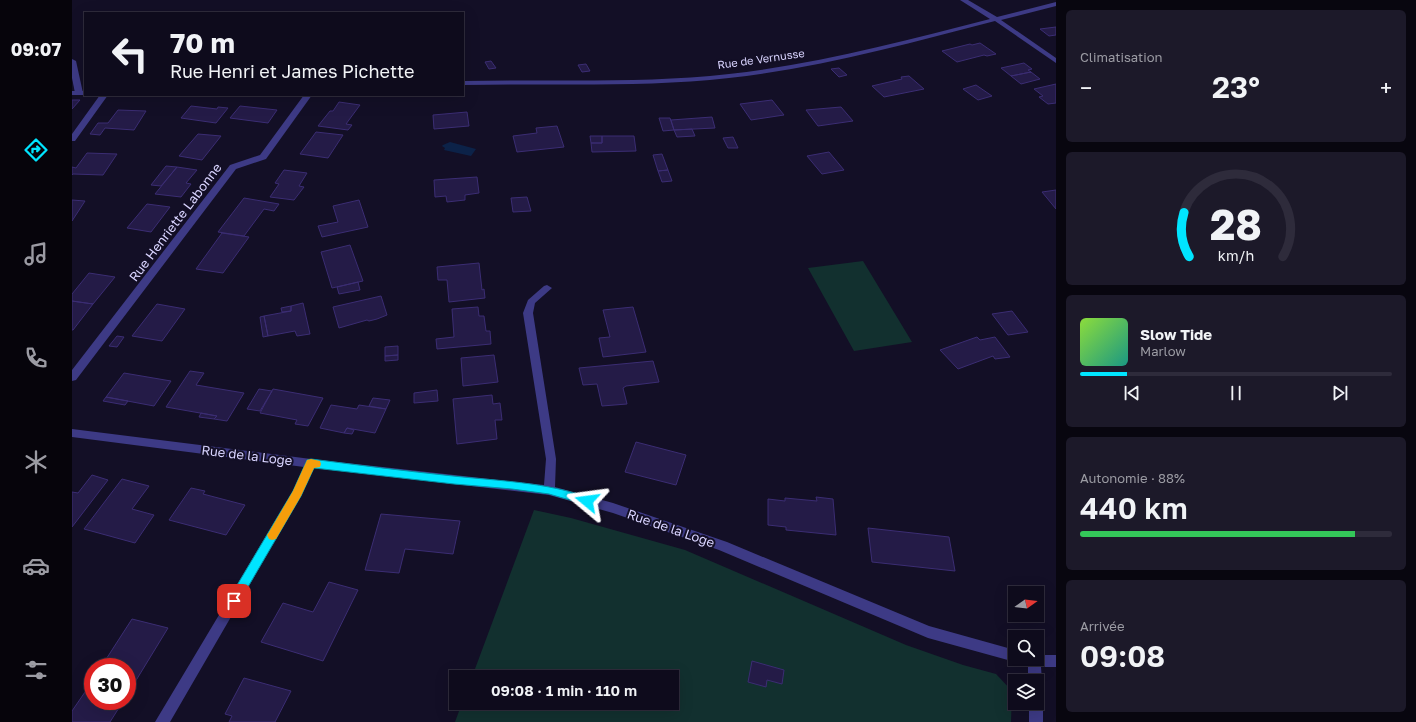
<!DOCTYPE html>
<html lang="fr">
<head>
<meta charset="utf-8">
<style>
  body { margin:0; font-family:"Golos Text",sans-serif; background:#1c1929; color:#f1f3f6; height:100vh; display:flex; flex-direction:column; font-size:15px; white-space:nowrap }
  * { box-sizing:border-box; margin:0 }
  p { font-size:13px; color:#9b9ba3 }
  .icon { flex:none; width:22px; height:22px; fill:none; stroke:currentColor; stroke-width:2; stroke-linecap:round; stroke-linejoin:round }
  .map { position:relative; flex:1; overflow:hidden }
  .side { display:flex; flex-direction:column; gap:10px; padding:10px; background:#08060f; width:360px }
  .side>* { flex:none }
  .guide { position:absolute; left:12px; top:12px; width:380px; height:84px; border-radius:0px; box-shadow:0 4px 16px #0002,0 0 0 1px #2e2b3b; background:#0e0b1c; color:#f1f3f6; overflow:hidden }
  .needle { width:26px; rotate:76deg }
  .buttons { position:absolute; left:936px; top:586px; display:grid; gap:8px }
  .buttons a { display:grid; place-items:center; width:36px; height:36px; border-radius:0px; background:#0e0b1c; box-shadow:0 4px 16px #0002,0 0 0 1px #2e2b3b; font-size:20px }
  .speed { position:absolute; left:12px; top:658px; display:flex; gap:8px; font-size:20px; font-weight:700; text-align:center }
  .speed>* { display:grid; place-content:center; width:52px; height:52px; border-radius:50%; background:#0e0b1c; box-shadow:0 4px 16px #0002,0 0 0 1px #2e2b3b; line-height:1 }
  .speed .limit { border:6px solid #d22; background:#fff; color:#111 }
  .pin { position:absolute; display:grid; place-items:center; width:34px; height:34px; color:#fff; margin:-17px; border-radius:8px; box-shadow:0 2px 6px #0006 }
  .me { position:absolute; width:44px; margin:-22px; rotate:286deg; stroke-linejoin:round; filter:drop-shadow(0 0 3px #0008) }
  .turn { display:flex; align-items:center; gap:14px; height:84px; padding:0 20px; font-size:18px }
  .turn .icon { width:52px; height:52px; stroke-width:2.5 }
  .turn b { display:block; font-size:28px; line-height:34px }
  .big { font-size:30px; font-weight:600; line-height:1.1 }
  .side .widget { flex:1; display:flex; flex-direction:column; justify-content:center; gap:6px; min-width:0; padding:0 14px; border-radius:6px; background:#1c1929 }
  .side .dial { align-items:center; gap:0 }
  .dial svg { height:104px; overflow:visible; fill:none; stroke:#2e2b3b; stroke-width:7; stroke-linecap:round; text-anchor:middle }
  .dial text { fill:#f1f3f6; stroke:none }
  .song { display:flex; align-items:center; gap:12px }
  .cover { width:48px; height:48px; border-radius:6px; background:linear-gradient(135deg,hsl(90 70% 55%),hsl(170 70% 35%)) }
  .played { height:4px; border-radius:2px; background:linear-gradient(90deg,#00e5ff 15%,#2e2b3b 15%) }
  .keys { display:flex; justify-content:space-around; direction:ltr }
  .heat { display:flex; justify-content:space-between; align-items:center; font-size:22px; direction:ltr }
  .charge { height:6px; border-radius:3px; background:linear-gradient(90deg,#34c759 88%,#2e2b3b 0) }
  .trip { position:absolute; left:377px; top:670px; width:230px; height:40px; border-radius:0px; background:#0e0b1c; box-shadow:0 4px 16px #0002,0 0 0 1px #2e2b3b; font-weight:600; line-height:40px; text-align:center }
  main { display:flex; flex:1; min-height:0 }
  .tab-bar { display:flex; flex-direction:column; width:72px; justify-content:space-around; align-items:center; background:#06040b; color:#9b9ba3 }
  .tab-bar .icon { width:28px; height:28px }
  .tab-bar .selected { color:#00e5ff }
  .tab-bar b { font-size:18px; color:#f1f3f6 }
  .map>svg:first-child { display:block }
</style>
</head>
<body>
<main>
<nav class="tab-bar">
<b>09:07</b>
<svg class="icon selected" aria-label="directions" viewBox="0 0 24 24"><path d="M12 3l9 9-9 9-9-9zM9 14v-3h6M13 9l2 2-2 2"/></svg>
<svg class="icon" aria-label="music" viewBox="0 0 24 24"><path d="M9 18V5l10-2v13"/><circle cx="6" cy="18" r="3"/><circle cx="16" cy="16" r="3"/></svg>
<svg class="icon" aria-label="phone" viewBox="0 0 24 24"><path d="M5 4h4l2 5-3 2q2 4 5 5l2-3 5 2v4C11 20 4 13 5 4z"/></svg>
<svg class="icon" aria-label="climate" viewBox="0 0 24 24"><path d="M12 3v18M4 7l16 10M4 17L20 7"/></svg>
<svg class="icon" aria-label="car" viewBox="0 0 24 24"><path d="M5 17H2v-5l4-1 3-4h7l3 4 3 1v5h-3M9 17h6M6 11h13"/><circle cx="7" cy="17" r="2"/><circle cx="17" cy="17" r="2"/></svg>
<svg class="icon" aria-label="filters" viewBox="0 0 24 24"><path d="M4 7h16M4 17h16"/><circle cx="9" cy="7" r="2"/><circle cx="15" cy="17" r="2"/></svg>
</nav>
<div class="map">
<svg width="984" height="722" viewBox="0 0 984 722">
  <rect width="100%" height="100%" fill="#130f26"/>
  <path fill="#12302f" d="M791,261l49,81 -58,9 -46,-83z
    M462,510l37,8 114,32 221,95 57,20 33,9 16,17 -1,31h-556l7,-19h210v-26h-200z"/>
  <path fill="#0c2248" d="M378,142l26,7 -5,7 -27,-6 1,-2 -3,-2 1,-1z"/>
  <path fill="#241b47" stroke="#3b2d73" d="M984,27v8l-7,1 -9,-7z
    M908,43l16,11 -9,2 -3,-1 -27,7 -15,-11 28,-7 2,1z
    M419,61l5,7 -7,1 -4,-7z
    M952,63l8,6 -4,1 3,2 -20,4 -10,-8z
    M514,64l4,7 -8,1 -4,-7z
    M767,68l8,7 -8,2 -8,-8z
    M959,72l9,7 -19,5 -10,-8z
    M837,76l15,13 -40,8 -12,-11 30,-7 -1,-2z
    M984,84v19l-8,1 -9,-7 4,-1 -9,-7z
    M904,85l16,11 -14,4 -15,-11z
    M0,100h8l-8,9z
    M700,100l12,15 -33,5 -11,-16z
    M267,102l21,3 -14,19 6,1 -4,5 -30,-4 12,-15h3z
    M119,106l26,3 1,-2 10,1 -12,15 -35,-5z
    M168,106l37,4 -9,13 -38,-5z
    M769,107l12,14 -35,5 -12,-16z
    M46,110l28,1 -12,19 -29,-2 -5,7 -10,-1 8,-11h10z
    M395,112l2,14 -35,3 -1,-14z
    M640,117l3,11 -41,2 -3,-10z
    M587,118h11l4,12 -11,1z
    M485,126l7,21 -47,5 -4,-16 24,-3 -1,-5z
    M620,129l3,7 -18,1 -3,-7z
    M244,132l27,3 -15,23 -28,-4z
    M126,134l23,2 -19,24 -23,-4z
    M518,136h12v7h-11z
    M530,136h32l2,15 -44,1 -1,-9h11z
    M661,137l5,11h-10l-5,-10z
    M757,152l15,18 -22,4 -15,-18z
    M15,153l30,1 -14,21 -30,-1 -1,1v-8l4,1z
    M590,154l6,16 -10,1 -5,-16z
    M94,166l11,1 -16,19 -10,-1z
    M105,167l20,3 -11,13 5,1 -10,13 -26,-3z
    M212,170l23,3 -8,13 5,1 -10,13 -24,-3 9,-13 -4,-1z
    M596,170l4,11 -10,1 -4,-11z
    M405,177l2,16 -14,2v5l-18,2 -1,-6 -11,1 -1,-17z
    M984,190v19l-14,-17z
    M455,197l4,14 -18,1 -2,-14z
    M172,198l35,6 -5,7 -10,-2 -20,27 -26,-4z
    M0,200l13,1 -13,20z
    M287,200l9,27 -46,10 -4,-11 20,-4 -5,-16z
    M75,204l23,3 -19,25 -24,-4z
    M150,233l27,4 -26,36 -27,-4z
    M278,245l13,36 -31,7 -11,-36z
    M407,263l3,27 2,-1 1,9 -36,4 -2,-22h-9l-1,-13z
    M17,273l26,4 -22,27 -21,-3v-7z
    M286,282l2,8 -21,4 -2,-7z
    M309,296l6,19 -10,4 -8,2 -2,-1 -28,8 -6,-21z
    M0,301l21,3 -20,26h-1z
    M231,303l7,31 -13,2 -2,-5 -27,5 -4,-20 27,-5v-5z
    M85,304l28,5 -23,32 -30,-5z
    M219,306v5l-9,1 -1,-4z
    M406,307l1,9h5l2,15h4l1,13 -54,5 -1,-10 18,-2 -2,-28z
    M561,307l13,45 -43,5 -4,-19 11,-1 -7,-27z
    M940,311l16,21 -20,3 -16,-21z
    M192,316l4,20 -5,1 -3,-20z
    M45,336l7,1 -7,10 -8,-1z
    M905,337l3,3 15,-3 15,20 -15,2 -2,-3 -35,13 -18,-19z
    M326,346v9l-13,1v-9z
    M326,355v5l-13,1v-5z
    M422,355l4,27 -35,4 -2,-28z
    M581,361l6,21 -33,4 -3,2 4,16 -25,2 -5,-22 -14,1 -4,-17z
    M118,371l14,2 -8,12 48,8 -17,28 -13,-2 3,-3 -51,-9z
    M52,373l47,8 -17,25 -48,-9z
    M187,389l13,2 -12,20 -13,-2z
    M201,389l50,9 -15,28 -13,-2 2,-4 -37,-7z
    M365,390l1,11 -24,2v-10z
    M420,395l1,9 7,-1 2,17h-7l2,19 -40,5 -4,-45z
    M34,397l22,4 -3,4 -22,-4z
    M301,398l17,2 -4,9 -17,-3z
    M259,405l26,4 2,-4 27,4 -11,24 -28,-5 -3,5 -24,-5z
    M129,413l16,3 -3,3 -15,-2z
    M275,428l7,2 -2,4 -8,-1z
    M564,442l50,13 -10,30 -51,-13z
    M20,475l16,5 -36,47v-35l6,1z
    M50,479l27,7 -17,23 22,6 -19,28 -51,-14z
    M119,488l14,3 -2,3 42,11 -19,30 -57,-15z
    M744,497l17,2 3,36 -50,-5v-3l-18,-2v-26l17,2v-3l32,3z
    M309,514l79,7 -7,33 -48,-5 -6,24 -34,-3z
    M796,528l81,9 6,34 -83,-9z
    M257,582l29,8 -35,71 -62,-19 22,-39 30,9z
    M60,619l36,9 -36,59 -5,-1v-19h-26z
    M680,661l32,9 -2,14 -15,-4 -1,7 -18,-5z
    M172,678l47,13 -16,31h-46l3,-6 -7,-2z
    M13,692l8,2v7h22l7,2 -12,19h-38v-11z"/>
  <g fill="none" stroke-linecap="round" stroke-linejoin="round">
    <path fill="#3d3a85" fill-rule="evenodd" d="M0,59l4,2 7,32 -4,2 -4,-2 -3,-15z"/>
    <path fill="#3d3a85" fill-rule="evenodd" d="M888,0h8l29,17 59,-15v4l-55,14 55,38v5l-61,-42c-88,23 -176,47 -266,57 -88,10 -177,5 -266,7v-4c89,-2 178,3 266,-7 89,-10 175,-33 261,-55z
      M0,91h13l1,4h-14z
      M28,95h8l-33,46h-3v-7z
      M232,95h8l-46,64 -30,10 -160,211 -4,1v-11l158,-205 30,-10z
      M475,285l5,3 -17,15 -2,10 23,146 -1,28 58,16 114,39 202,84 86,24v9h22v-4h19v12h-15l1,14 -2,4 -3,1v-5h-9v-15l-7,-3 -1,-3 -5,2 -87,-24 -209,-88 -106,-37 -64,-18 -235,-27 -13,28 -131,226h-15l138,-231 11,-24 -232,-30v-8l239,30 233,26 2,-26 -23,-146 5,-13 16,-14z
      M965,697l4,1 2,5v19h-14v-19h8z"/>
  </g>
  <path fill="#00e5ff" stroke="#0095a6" d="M239,459c47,6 94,12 142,17 47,5 92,6 138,22l1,3 -1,3 -4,1 -38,-11 -37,-5 -58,-5 -140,-16 -13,28 -63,108 -4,2 -4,-2 -2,-3 2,-4 63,-106 14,-31z"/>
  <path fill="#f59e0b" d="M239,459l9,2 1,3 -1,3 -6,1 -13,28 -25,43 -4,1 -3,-1 -2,-4 2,-3 24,-41 14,-31z"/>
  <g text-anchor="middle" stroke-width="4" stroke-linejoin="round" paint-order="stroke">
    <g font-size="11" fill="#d9d4ff" stroke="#130f26">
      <text transform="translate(689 59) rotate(-8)" y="4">Rue de Vernusse</text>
    </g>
    <g font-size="13" fill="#d9d4ff" stroke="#130f26">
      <text transform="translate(103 222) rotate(-53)" y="5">Rue Henriette Labonne</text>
      <text transform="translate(175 455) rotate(7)" y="5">Rue de la Loge</text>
      <text transform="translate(599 528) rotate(19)" y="5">Rue de la Loge</text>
    </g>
  </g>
</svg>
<div class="buttons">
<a><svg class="needle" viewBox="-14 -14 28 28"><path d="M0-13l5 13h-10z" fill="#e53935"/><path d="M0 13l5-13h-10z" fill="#9b9ba3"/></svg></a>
<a><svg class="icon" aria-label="search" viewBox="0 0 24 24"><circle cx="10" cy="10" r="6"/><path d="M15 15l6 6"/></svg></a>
<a><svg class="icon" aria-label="layers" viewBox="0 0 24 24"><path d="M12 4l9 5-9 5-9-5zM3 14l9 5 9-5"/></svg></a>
</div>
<div class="speed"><div class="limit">30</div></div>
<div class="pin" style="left:162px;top:601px;background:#d93025"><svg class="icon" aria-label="arrive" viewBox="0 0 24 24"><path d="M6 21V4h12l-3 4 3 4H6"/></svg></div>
<svg class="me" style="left:515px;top:501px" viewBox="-20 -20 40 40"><path d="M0-17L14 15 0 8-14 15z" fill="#00e5ff" stroke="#fff" stroke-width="4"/></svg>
<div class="trip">09:08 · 1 min · 110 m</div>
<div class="guide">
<div class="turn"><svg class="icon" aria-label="left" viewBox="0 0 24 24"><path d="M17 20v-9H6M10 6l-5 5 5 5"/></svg><div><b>70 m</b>Rue Henri et James Pichette</div></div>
</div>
</div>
<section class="side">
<div class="widget"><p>Climatisation</p>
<div class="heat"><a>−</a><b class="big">23°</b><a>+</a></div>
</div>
<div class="widget dial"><svg viewBox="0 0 100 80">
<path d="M14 69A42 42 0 1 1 86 69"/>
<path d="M14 69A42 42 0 0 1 10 35" stroke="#00e5ff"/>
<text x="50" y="56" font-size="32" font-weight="700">28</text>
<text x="50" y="72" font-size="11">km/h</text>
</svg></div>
<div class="widget">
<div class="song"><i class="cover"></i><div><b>Slow Tide</b><p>Marlow</p></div></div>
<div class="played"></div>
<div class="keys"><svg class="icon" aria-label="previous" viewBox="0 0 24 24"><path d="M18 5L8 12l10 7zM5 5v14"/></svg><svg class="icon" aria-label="pause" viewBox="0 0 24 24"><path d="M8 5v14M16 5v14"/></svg><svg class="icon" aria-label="next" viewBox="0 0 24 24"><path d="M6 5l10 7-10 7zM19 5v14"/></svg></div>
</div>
<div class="widget"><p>Autonomie · 88%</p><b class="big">440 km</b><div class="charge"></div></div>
<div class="widget"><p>Arrivée</p><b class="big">09:08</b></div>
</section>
</main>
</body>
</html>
